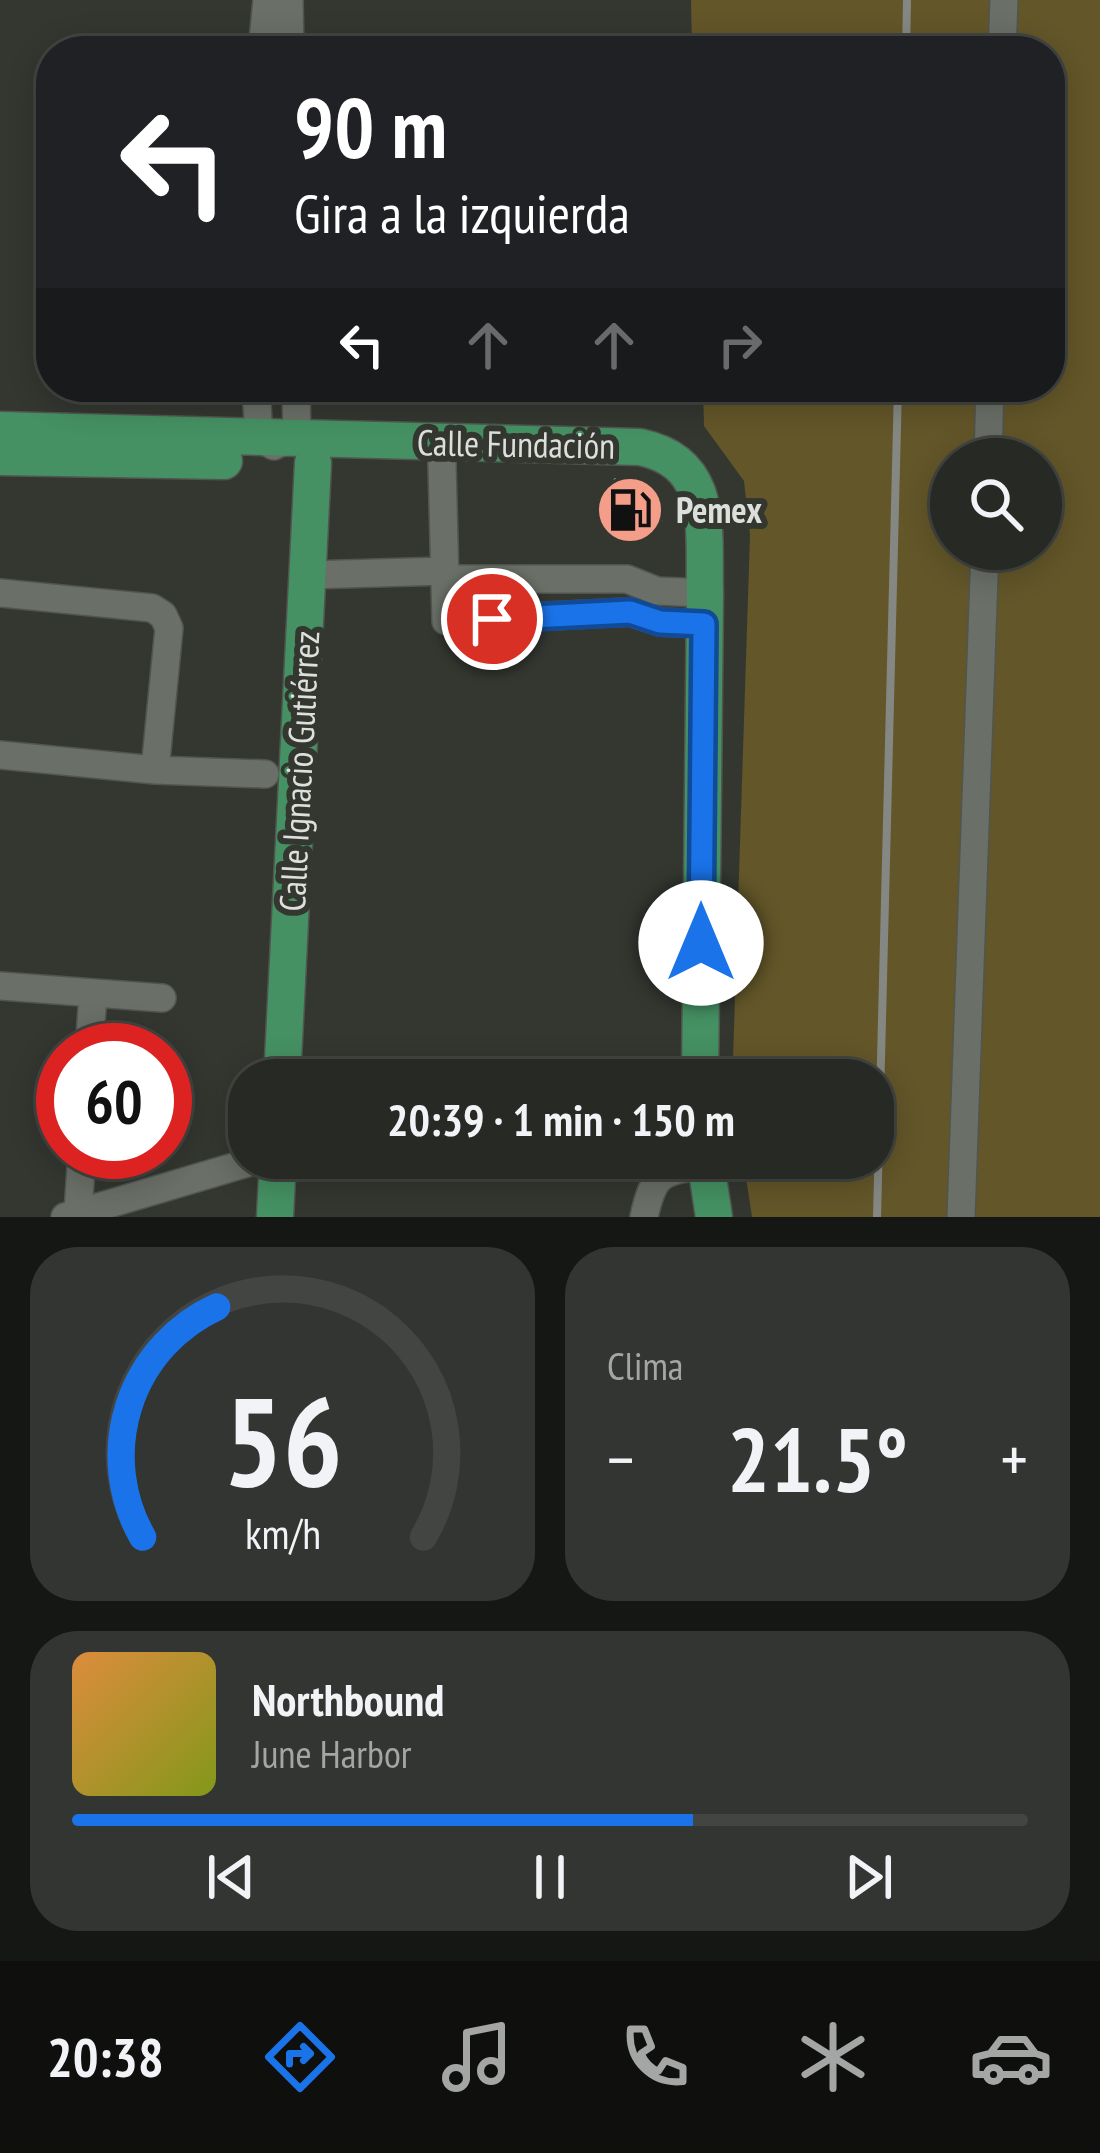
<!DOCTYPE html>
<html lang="es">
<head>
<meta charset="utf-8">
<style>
  body { margin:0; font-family:"PT Sans Narrow",sans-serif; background:#323531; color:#f1f3f6; height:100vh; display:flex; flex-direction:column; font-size:45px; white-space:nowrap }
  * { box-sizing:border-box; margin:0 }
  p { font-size:39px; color:#a4a6a6 }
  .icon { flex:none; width:66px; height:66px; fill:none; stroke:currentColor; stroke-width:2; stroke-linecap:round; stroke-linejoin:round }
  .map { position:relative; height:1217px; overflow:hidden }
  .drawer { display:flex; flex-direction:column; gap:30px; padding:30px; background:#151714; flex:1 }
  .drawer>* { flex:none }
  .banner { position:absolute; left:36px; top:36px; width:1029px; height:366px; border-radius:48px; box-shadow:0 6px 30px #0003,0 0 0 3px #424541; background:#202124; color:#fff; overflow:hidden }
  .tools { position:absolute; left:930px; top:438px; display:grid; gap:24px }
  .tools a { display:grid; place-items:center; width:132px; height:132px; border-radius:50%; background:#262924; box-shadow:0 6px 30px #0003,0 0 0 3px #424541; font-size:60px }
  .speed { position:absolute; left:36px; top:1023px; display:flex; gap:24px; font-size:60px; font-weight:700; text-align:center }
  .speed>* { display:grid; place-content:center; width:156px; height:156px; border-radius:50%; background:#262924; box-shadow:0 6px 30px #0003,0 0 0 3px #424541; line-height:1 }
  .speed .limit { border:18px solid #d22; background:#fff; color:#111 }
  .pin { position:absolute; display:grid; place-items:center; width:102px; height:102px; color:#fff; margin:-51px; border:6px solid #fff; border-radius:50%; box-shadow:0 3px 12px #0007 }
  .me { position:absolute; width:132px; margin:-66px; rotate:0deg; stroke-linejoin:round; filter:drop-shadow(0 0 9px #0008) }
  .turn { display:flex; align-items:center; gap:42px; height:252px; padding:0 60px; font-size:54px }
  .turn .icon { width:156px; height:156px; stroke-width:2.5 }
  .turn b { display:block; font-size:84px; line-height:102px }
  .lanes { display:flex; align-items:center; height:114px; padding:0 60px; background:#0003; justify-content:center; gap:60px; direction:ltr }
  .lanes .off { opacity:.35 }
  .big { font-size:90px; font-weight:700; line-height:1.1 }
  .drawer .card { flex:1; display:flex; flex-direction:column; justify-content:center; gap:18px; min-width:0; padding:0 42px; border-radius:48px; background:#323531 }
  .drawer .dial { align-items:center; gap:0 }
  .dial svg { height:312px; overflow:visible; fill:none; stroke:#424541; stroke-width:7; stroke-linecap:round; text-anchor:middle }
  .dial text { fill:#f1f3f6; stroke:none }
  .song { display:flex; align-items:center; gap:36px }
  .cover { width:144px; height:144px; border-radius:18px; background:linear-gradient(135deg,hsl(30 70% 55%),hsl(70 70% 35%)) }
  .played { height:12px; border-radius:6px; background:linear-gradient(90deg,#1a73e8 65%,#424541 65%) }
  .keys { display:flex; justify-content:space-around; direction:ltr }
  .heat { display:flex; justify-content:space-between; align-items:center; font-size:66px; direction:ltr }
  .drawer .tiles { flex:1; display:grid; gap:30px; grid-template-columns:1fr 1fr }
  .card:last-child { grid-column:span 2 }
  .trip { position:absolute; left:228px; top:1059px; width:666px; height:120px; border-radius:48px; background:#262924; box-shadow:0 6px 30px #0003,0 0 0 3px #424541; font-weight:700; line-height:120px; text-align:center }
  .tab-bar { display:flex; height:192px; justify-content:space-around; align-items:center; background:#0f100e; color:#a4a6a6 }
  .tab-bar .icon { width:84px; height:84px }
  .tab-bar .active { color:#1a73e8 }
  .tab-bar b { font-size:54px; color:#f1f3f6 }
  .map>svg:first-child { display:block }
</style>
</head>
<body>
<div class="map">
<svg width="1100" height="1217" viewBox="0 0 1100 1217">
  <rect width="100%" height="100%" fill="#333730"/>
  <path fill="#635629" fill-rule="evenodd" d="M691,0h409v1217h-348l-9,-59h130v-78h-138l-2,-21 17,-524 -6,-54 -40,-55 -1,-39h347v-336h-358zM951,459h90v90h-90z"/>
  <path fill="#e1e9a3" d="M615,478l48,42 -18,21 -48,-41z"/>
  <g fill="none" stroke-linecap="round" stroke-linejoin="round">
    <g stroke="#51554f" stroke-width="30">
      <path id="minor" d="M289,0l1,51
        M262,51l5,-51
        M1002,51l2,-51
        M256,387l3,51 15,8
        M281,443l16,-5 -1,-51
        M988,459l2,-72
        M442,463l4,158 184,-9 30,10 44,2
        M309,575l136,-4
        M446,579h181l30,12 48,2
        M0,593l152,15 11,7 6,13 -14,142
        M0,755l155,15 110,4
        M0,986l162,12
        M89,1050l4,-55
        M78,1212l4,-60
        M65,1217l199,-59
        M644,1217c10,-46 18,-45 62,-52
        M961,1217l24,-668"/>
    </g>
    <g stroke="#51554f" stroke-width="39">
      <path id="major" d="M0,430l640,17c76,16 63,83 65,146l-5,487
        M0,457l224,4
        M282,1080l31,-617
        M705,1158l9,59
        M275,1217l3,-59"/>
    </g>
    <use href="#minor" stroke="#6a6f67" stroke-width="27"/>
    <use href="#major" stroke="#459163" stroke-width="36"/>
    <path stroke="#848782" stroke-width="8" d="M906,51l1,-51
      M877,1217l21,-830"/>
  </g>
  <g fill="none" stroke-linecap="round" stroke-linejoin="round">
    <g stroke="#114b97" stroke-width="30">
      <path id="route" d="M492,619l138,-7 30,10 44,2 -3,319"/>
    </g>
    <use href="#route" stroke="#1a73e8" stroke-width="21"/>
  </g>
  <defs>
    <g id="fuel-disc" transform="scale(3.45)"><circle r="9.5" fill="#f49e89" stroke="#333730"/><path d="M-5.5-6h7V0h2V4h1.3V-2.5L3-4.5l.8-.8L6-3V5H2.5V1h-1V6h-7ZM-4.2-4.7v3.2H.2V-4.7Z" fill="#111"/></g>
  </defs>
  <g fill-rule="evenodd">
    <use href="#fuel-disc" x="630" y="510"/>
  </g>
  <g text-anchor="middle" stroke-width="12" stroke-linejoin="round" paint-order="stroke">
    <g font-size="36" fill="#dcdfdb" stroke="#333730">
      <text transform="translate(516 444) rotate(1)" y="13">Calle Fundación</text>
      <text transform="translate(299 771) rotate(-87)" y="13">Calle Ignacio Gutiérrez</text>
    </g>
    <g font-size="36" font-weight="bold" fill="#dcdfdb" stroke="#333730" text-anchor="start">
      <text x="676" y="523">Pemex</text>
    </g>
  </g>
</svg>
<div class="tools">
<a><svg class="icon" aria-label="search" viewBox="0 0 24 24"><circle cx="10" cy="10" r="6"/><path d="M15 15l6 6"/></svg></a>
</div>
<div class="speed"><div class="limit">60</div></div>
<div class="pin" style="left:492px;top:619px;background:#d93025"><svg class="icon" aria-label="arrive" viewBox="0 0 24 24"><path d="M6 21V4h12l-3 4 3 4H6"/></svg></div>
<svg class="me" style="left:701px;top:943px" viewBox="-20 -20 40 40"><circle r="19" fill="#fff"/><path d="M0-13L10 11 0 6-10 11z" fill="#1a73e8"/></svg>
<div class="trip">20:39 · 1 min · 150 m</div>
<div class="banner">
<div class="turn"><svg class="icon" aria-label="left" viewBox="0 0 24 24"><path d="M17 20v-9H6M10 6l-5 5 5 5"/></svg><div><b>90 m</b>Gira a la izquierda</div></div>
<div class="lanes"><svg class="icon" aria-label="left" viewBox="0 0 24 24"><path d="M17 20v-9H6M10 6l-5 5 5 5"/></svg><svg class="icon off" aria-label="ahead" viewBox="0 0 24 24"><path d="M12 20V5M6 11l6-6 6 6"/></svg><svg class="icon off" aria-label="ahead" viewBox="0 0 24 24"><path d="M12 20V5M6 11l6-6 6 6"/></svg><svg class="icon off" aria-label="right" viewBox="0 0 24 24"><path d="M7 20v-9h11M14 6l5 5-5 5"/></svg></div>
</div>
</div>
<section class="drawer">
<div class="tiles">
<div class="card dial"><svg viewBox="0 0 100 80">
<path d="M14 69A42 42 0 1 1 86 69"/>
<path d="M14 69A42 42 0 0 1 33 10" stroke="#1a73e8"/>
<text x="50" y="56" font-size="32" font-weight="700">56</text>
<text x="50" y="72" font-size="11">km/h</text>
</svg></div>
<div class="card"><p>Clima</p>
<div class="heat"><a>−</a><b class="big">21.5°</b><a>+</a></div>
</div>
<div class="card">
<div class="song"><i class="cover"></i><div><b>Northbound</b><p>June Harbor</p></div></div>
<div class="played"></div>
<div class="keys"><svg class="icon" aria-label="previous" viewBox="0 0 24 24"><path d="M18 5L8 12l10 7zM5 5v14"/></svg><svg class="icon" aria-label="pause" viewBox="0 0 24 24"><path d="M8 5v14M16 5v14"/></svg><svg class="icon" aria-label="next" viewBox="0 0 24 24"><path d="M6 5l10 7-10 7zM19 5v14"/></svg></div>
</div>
</div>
</section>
<nav class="tab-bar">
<b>20:38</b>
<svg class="icon active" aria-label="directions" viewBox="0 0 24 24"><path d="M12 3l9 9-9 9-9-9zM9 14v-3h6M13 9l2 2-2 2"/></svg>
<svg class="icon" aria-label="music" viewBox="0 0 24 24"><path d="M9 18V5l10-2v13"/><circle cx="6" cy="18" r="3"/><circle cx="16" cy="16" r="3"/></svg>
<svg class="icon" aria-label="phone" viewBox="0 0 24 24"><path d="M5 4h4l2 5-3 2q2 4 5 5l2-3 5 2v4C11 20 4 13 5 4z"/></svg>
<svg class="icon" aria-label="climate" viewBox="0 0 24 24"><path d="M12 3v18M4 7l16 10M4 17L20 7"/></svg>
<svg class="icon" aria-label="car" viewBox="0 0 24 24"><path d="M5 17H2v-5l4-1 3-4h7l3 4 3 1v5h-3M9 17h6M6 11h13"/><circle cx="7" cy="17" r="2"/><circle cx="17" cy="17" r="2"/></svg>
</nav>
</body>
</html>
